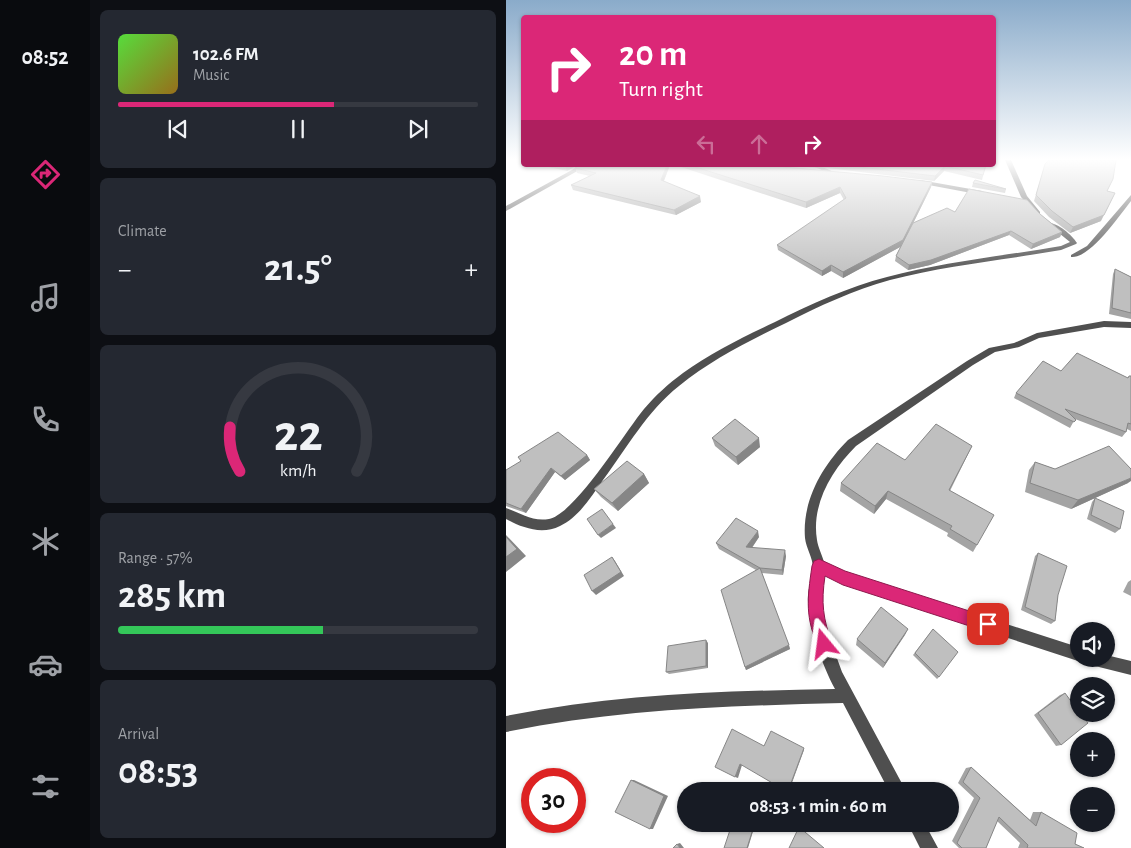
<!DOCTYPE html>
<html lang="en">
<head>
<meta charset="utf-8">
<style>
  body { margin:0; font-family:"Alegreya Sans",sans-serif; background:#242831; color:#f1f3f6; height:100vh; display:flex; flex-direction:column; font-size:19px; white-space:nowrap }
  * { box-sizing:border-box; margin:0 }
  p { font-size:16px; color:#9ea1a6 }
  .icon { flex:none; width:28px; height:28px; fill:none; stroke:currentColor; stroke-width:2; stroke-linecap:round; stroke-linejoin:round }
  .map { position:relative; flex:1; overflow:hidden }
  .drawer { display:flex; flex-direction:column; gap:10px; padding:10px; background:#0d0f14; width:416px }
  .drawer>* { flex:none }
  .banner { position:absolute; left:15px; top:15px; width:475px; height:152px; border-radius:5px; box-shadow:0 1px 4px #0004; background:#db2777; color:#fff; overflow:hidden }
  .controls { position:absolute; left:564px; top:622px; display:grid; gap:10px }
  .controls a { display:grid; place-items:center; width:45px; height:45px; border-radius:50%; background:#171b24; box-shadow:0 1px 4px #0004; font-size:25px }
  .speed { position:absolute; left:15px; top:768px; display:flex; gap:10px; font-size:25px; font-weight:700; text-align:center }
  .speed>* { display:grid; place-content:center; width:65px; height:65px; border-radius:50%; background:#171b24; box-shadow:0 1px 4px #0004; line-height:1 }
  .speed .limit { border:8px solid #d22; background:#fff; color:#111 }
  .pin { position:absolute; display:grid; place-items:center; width:42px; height:42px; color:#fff; margin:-21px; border-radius:10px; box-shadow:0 2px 8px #0006 }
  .me { position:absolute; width:55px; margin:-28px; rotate:344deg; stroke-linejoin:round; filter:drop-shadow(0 0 4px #0008) }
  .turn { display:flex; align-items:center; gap:18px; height:105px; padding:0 15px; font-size:22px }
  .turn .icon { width:65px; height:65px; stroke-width:2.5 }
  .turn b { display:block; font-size:35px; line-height:42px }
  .lanes { display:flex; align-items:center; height:48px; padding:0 15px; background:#0003; justify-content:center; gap:25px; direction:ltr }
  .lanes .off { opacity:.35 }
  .big { font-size:38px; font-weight:700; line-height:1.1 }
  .drawer .tile { flex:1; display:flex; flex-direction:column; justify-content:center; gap:8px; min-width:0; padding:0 18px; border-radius:8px; background:#242831 }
  .drawer .dial { align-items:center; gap:0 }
  .dial svg { height:130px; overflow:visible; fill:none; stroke:#363941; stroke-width:7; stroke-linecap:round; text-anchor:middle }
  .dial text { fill:#f1f3f6; stroke:none }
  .song { display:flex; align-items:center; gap:15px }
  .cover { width:60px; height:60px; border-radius:8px; background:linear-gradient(135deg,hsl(110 70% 55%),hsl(40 70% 35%)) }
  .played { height:5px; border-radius:2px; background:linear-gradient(90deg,#db2777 60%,#363941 60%) }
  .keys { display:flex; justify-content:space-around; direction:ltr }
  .heat { display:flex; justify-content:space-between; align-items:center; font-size:28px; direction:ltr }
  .charge { height:8px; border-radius:4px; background:linear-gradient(90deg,#34c759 57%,#363941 0) }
  .trip { position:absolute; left:171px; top:782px; width:282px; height:50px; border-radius:25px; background:#171b24; box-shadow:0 1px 4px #0004; font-weight:700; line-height:50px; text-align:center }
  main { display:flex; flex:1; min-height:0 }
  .menu { display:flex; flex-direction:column; width:90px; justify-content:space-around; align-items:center; background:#090b0e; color:#9ea1a6 }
  .menu .icon { width:35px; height:35px }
  .menu .on { color:#db2777 }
  .menu b { font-size:22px; color:#f1f3f6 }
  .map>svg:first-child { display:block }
</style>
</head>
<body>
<main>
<nav class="menu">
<b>08:52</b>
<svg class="icon on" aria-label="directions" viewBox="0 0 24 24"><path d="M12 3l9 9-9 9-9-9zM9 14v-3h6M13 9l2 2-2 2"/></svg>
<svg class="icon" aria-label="music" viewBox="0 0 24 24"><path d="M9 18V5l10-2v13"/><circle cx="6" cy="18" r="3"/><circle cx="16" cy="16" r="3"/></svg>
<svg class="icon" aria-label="phone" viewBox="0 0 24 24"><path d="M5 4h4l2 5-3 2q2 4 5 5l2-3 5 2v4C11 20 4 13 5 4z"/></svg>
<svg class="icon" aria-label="climate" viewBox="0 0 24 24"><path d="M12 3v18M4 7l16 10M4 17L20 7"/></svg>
<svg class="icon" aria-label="car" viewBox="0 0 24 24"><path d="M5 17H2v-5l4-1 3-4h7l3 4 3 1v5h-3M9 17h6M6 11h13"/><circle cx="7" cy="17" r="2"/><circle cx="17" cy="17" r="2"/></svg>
<svg class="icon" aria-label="filters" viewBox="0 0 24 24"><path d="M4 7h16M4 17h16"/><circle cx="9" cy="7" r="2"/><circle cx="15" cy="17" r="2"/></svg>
</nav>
<section class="drawer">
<div class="tile">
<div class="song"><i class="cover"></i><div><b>102.6 FM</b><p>Music</p></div></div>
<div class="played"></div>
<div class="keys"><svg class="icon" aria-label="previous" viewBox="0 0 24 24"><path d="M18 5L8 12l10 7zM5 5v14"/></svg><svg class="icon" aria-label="pause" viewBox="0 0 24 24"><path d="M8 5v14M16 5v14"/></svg><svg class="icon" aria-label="next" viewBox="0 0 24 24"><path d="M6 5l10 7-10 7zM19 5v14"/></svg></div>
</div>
<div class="tile"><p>Climate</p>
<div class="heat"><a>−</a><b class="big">21.5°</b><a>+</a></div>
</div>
<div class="tile dial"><svg viewBox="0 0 100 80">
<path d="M14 69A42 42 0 1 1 86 69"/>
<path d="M14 69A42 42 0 0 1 8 42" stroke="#db2777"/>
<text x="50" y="56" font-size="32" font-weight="700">22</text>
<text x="50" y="72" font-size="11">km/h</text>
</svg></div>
<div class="tile"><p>Range · 57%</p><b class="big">285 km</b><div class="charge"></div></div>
<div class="tile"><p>Arrival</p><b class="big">08:53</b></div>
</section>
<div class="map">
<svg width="625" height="848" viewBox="0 0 625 848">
  <rect width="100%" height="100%" fill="#fff"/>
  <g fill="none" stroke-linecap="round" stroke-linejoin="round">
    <path fill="#4f4f4f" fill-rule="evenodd" d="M499,160h6l16,36 13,16v2h-4l-15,-17z
      M75,165h7l-82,46v-5z
      M304,165h8l18,8 -5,1z
      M414,180l62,11 3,2 -3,2 -64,-12 -1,-1z
      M625,195v6c-12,15 -41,58 -60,56v-2l16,-9z
      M543,223c9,0 23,12 28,20l-1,1 -15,6c-56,10 -115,15 -171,30 -36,10 -71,26 -104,43 -37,18 -75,37 -107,63 -32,25 -52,62 -76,94 -12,17 -24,37 -43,46 -18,9 -38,2 -54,-7v-11c15,5 26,14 43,11 26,-5 76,-87 95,-110 12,-14 24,-25 39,-36 28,-20 60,-36 92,-51 36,-18 73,-35 112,-45 56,-15 116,-21 174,-31l9,-4 -21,-17z
      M598,321l27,1v6l-27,-1 -65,11 -20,9 -24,5 -22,13 -117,81c-24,24 -45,58 -39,94 1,7 5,15 7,22l21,10 233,75v12h5l-5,2 -235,-77 -19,-9 -3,25 5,28 16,44 64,119h-17l-46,-88c-114,3 -225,6 -337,29v-16c110,-22 218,-25 329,-27 -13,-24 -25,-60 -27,-87 -1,-12 4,-23 5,-34 0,-10 -7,-20 -8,-30 -3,-37 17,-72 43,-98l119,-79 22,-13 25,-5 23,-10z
      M600,655l25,6v14l-36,-9 -5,-2 -2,-5h18z
      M402,824h17l13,24h-18z"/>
  </g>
  <path fill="#a4a4a4" d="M539,164l56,57 -31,12 -21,-16 -15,-16z
    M34,165h37l-10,6z
    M164,165l-6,16 37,21 -25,13 -103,-25 -2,-5 19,-9 -13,-3 -2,-5z
    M169,165h86l171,17 -1,5 -18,36 42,-11 85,2 22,18 -2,5 -29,12 -22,-14 -79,30 -22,5 -13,-9 1,-5 4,-9 -57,31 -12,-7 -9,5 -44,-26 -1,-5 67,-45 -4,-7 -34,15z
    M263,165h217l-4,15 -38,-9 -10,10 -106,-13z
    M467,183l33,6 -1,4 -33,-6z
    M609,269l16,8v42l-22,-5 4,-40z
    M555,371l66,7 4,-2v55l-4,-2 -1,3 -4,5 -47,-18 -5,9 -56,-30 2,-5z
    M206,438l48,9 -22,18 -23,-19z
    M466,446l-22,45 27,54 -4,7 -26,-16 1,-3 -62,-34 -12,15 -34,-23 1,-8 64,-23z
    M81,455l3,5 -25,20 -10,-8 -29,41 -20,-7v-36z
    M529,462l20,7 73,14 -57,26 -46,-17 4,-22z
    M138,474l5,9 -31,28 -17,-14 -7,-8z
    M589,498l25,31 -5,4 -28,-14 5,-17z
    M253,537l-7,11 34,8 -3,19 -21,-2 28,76 -44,21 -1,-3 11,-97 -37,-21 -3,-6z
    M532,553l20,42 -3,26 -4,3 -30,-14 14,-54z
    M625,580v16l-8,-4 5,-10z
    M402,629l-25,39 -27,-23 1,-6z
    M427,629l6,48 -2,2 -24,-24z
    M202,643v25l-39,6 -3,-2z
    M559,693l-4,52 -5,1 -22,-31 26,-20z
    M465,767l59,53 3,-8h8l34,32 9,4h-66l2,-5 -23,-22 -11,27h-27l-7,-7 22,-43 -16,-15 8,-15z"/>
  <path fill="#868686" d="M60,165h11l-10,6 -2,-5z
    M161,165h3l-8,20 -1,-5z
    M439,166l-1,5 -10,10 1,-5z
    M426,182l-1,5 -29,59 -59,32v-6z
    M334,187v6l-34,15v-6z
    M609,193l-14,28 -31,12 3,-6z
    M194,196l1,6 -25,13 -2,-5z
    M505,231l-2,4 -79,30 -22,5 1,-5z
    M556,232l-2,5 -29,12 2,-5z
    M325,265v6l-9,5v-5z
    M253,438l1,9 -22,18 -2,-8z
    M81,455l3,5 -25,20 -4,-4z
    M45,468l4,4 -29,41 -5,-4z
    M138,474l5,9 -31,28 -6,-8z
    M625,478v3l-3,2 -57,26 7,-9z
    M382,491l-2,8 -12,15 1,-8z
    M107,524l3,4 -15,10 -3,-3z
    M252,531l1,6 -11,16 -2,-6z
    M0,535l20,21 -20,16z
    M279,550l1,6 -3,19 -1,-5z
    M106,557l3,4 9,15 -28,19 -4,-4z
    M402,629l-3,6 -22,33 2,-5z
    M200,640l2,3v25l-2,-2z
    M283,645l1,4 -44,21 -1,-3z
    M298,748v2l-15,41h-1z
    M234,764l2,1 -4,13 -3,-1z
    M125,780h3l34,16 -15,33h-3z
    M234,824h3l11,4 -6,20h-1z
    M174,843l4,5h-4l-3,-4z"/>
  <path fill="#bfbfbf" stroke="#868686" d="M543,160h67l-3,19 -6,12 8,2 -11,22 -31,12 -21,-16 -16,-16 9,-31z
    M75,165h86l-6,15 39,16 -26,14 -103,-25 25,-12 -21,-5z
    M183,165h72l122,11 49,6 -29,58 -60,32 -12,-7 -9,6 -45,-26 69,-47 -6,-11 -34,15z
    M337,165h143l-3,10 -38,-9 -10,10z
    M469,180l31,9 -33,-6z
    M463,189l58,11 13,14 22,18 -29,12 -22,-13 -80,29 -22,5 -13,-9 17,-33 34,-15 8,4z
    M609,269l16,8v36l-19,-5z
    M571,353l51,25 1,-2h2v48l-3,-1 -2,9 -61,-23 11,11 -2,2 -58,-29 27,-32 18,10z
    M229,419l24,19 -23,19 -24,-19z
    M430,424l36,22 -23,44 45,25 -17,30 -27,-16 2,-3 -64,-35 -13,15 -34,-23 36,-40 28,17z
    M52,432l29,23 -26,21 -10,-8 -30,41 -15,-6v-33l15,-9 -3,-4z
    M603,446l22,23v9l-53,22 -48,-17 5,-21 20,7z
    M121,461l17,13 -32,29 -18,-14z
    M589,498l29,13 -4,18 -29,-14z
    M96,509l11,15 -15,11 -11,-16z
    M230,518l22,13 -12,16 39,3 -3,20 -22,-2 29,77 -44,22 -24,-77 39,-22 -44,-25z
    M0,537l11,12 -11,8z
    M532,553l29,13 -9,29 -3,26 -30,-14z
    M106,557l9,15 -29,19 -8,-16z
    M375,607l27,22 -23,34 -28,-24z
    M427,629l25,23 -19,25 -24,-24z
    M200,640v26l-40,6 2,-26z
    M559,693l13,18v3h3l7,9 -27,22 -23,-32z
    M226,729l32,17 7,-15 33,17 -16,43h-2l-46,-27 -5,13 -20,-10z
    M465,767l65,59 5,-14 36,21 -2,11 9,4h-57l1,-3 -29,-28 -13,31h-24l-5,-5 23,-45 -17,-16z
    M125,780l33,16 -14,33 -35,-17z
    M226,824h8l13,5 -6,19h-23z
    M293,827l25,21h-35z
    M171,844l3,4h-7z"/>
  <linearGradient id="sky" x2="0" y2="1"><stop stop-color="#8aabca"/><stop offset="0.57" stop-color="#fff"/><stop offset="1" stop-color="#fff" stop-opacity="0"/></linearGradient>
  <rect width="625" height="279" fill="url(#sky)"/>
  <path fill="#db2777" stroke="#8e194d" d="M313,559l26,12 143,46 5,2 3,5 -3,6 -5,2 -145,-47 -18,-9c-4,27 -2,42 7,68l-2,5 -6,3 -5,-3c-14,-32 -12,-49 -7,-83l2,-5z"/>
</svg>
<div class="controls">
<a><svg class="icon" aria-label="sound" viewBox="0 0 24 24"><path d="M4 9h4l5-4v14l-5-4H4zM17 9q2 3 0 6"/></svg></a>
<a><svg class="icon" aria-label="layers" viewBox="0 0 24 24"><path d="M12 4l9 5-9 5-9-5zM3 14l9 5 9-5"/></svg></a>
<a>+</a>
<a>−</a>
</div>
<div class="speed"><div class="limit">30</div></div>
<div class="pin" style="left:482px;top:624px;background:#d93025"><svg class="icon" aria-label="arrive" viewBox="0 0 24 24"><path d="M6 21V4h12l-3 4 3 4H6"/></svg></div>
<svg class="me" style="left:318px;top:644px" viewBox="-20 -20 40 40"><path d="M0-17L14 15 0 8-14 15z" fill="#db2777" stroke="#fff" stroke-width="4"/></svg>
<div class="trip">08:53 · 1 min · 60 m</div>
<div class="banner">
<div class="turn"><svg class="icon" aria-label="right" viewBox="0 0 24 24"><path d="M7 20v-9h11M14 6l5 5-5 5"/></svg><div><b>20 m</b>Turn right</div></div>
<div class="lanes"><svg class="icon off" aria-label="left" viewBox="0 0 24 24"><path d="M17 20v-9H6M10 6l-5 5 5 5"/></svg><svg class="icon off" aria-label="ahead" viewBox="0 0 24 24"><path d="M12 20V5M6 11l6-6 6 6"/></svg><svg class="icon" aria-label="right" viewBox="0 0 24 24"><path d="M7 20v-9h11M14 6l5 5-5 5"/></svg></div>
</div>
</div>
</main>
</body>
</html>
